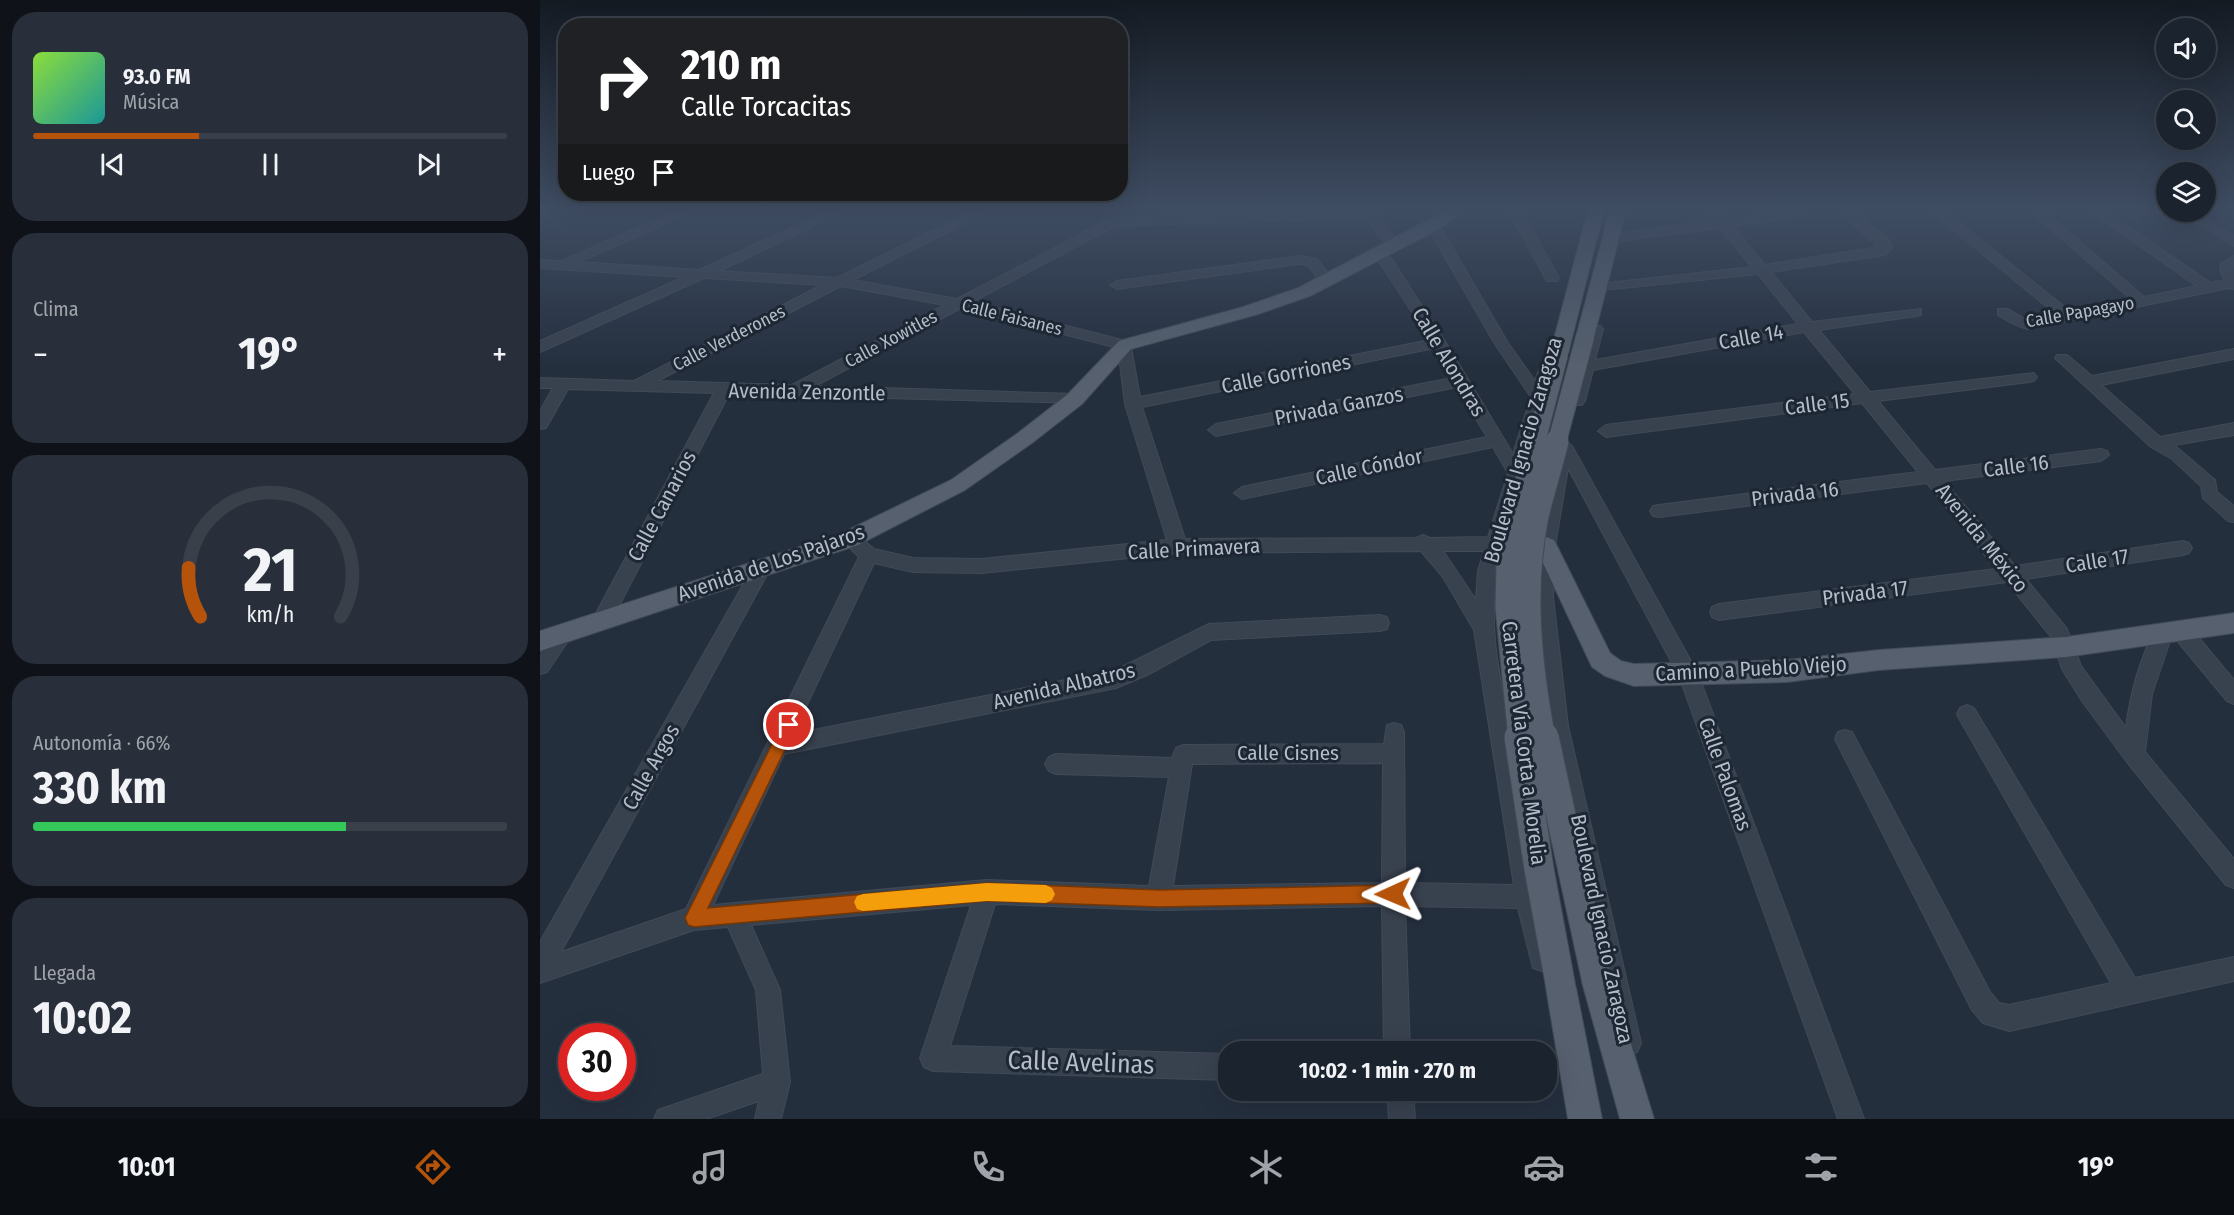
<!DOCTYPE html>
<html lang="es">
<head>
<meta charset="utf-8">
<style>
  body { margin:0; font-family:"Fira Sans Condensed",sans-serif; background:#282f3a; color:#f1f3f6; height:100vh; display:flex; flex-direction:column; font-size:22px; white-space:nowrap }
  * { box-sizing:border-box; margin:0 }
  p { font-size:20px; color:#a0a4aa }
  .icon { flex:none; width:33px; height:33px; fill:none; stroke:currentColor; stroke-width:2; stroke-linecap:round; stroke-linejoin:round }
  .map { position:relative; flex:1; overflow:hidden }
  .drawer { display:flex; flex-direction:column; gap:12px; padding:12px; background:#0f1319; width:540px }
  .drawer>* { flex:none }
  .banner { position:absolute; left:18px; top:18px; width:570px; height:183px; border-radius:24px; box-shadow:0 6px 24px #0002,0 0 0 2px #39404a; background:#202124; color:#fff; overflow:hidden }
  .tools { position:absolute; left:1616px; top:18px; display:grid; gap:12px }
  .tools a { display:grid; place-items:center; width:60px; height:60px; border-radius:50%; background:#1b232e; box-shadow:0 6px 24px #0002,0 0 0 2px #39404a; font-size:30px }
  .speed { position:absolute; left:18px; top:1023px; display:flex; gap:12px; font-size:30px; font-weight:700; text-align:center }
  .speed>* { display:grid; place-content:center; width:78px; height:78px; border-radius:50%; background:#1b232e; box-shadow:0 6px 24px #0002,0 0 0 2px #39404a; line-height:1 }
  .speed .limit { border:9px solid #d22; background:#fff; color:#111 }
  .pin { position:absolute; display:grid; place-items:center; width:51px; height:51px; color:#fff; margin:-26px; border:3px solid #fff; border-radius:50%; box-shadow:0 2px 6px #0007 }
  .me { position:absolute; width:66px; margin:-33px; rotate:269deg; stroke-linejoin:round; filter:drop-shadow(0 0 4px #0008) }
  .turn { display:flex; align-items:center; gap:21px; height:126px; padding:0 24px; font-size:27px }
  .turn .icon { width:78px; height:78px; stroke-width:2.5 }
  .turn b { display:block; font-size:42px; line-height:51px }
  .then { display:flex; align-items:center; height:57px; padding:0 24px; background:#0003; gap:12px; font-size:22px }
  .big { font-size:45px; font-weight:700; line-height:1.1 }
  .drawer .card { flex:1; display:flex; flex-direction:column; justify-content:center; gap:9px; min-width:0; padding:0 21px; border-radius:24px; background:#282f3a }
  .drawer .dial { align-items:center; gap:0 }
  .dial svg { height:156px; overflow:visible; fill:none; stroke:#39404a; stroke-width:7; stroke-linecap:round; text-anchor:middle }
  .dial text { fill:#f1f3f6; stroke:none }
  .song { display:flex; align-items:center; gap:18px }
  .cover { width:72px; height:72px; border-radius:9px; background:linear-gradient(135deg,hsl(90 70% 55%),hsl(180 70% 35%)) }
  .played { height:6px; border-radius:3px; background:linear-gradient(90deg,#b45309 35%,#39404a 35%) }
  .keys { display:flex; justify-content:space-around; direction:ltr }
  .heat { display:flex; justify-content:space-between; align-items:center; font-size:33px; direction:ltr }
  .charge { height:9px; border-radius:4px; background:linear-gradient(90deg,#34c759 66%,#39404a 0) }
  .trip { position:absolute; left:678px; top:1041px; width:339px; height:60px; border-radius:24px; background:#1b232e; box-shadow:0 6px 24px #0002,0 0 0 2px #39404a; font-weight:700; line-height:60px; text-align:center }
  .menu { display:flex; height:96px; justify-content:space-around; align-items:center; background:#0b0e12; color:#a0a4aa }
  .menu .icon { width:42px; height:42px }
  .menu .active { color:#b45309 }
  .menu b { font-size:27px; color:#f1f3f6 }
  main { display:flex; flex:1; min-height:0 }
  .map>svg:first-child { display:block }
</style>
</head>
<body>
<main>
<section class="drawer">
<div class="card">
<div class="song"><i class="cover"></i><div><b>93.0 FM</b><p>Música</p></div></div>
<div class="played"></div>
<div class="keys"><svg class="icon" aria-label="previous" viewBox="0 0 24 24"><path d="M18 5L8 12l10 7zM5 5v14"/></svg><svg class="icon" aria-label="pause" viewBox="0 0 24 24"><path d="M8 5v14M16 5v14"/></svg><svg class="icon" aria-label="next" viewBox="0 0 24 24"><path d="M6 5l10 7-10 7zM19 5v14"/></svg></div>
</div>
<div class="card"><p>Clima</p>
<div class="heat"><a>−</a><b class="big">19°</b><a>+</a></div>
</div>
<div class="card dial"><svg viewBox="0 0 100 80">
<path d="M14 69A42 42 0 1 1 86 69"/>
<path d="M14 69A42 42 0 0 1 8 44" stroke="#b45309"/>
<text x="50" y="56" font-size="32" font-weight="700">21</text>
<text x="50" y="72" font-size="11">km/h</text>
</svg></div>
<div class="card"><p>Autonomía · 66%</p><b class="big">330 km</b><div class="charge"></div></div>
<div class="card"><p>Llegada</p><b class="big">10:02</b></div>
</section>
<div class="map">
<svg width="1694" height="1119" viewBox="0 0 1694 1119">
  <rect width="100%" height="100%" fill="#242f3e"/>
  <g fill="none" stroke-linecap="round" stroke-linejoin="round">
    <g stroke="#414a57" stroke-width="2">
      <path id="minor" d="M0,210h9l-9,6z
        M139,210h18l-118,52 120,8 132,-60h17l-129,61 118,7 137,-68h17l-138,70 104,19 155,-81 261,-8 27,34 -2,3h-10l-22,-29 -251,8 -143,76 158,40 10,55 290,-57 -57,-88 7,-4 5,1 61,94 67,111 18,-57 -36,-53 -68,-118 6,-4 5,1 70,120 27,38 10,-27 5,-2 7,5 -51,180 5,2 3,5 -3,5 -9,2c-20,68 1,139 13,207 11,67 22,134 39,201l-3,9 -9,3 -9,-3 -15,-60 -113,-2 5,146h-26l-2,-146 -223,4 -164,-6 -45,142 278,8v26l-295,-9 -9,-4 -4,-9 51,-153 -220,20 29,65 10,92 -9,37h-26l4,-18 -53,18h-52l4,-9 105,-36 -7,-84 -28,-63 -34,3 -154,53v-41l216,-380h12l3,5 -210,385 125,-43 173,-352 -18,-18 3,-5h12l18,15 39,9 68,1 186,-19 -42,-136 -7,-56 -157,-40 -146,78 260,8 5,1 3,4 -3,4 -351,-9 -121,233 -7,3 -7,-3 -2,-5 2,-5 120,-224 -146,-4 -22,39 -6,1v-18l13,-23h-13v-10l94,3 188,-96 -118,-7 -164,74v-11l144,-64 -144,-9v-8l21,1zM301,286l104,19 -153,80 -135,-4zM895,348l17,30 -236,46 -8,6 8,6 241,-49 30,50 -245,50 -8,6 8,6 251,-52 15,26 -20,64 -58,1 -7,-3 -7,3 -231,1 -43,-132zM881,551l22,26 31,53 40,255 -109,-2 -1,-151 -3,-7 -7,-2 -7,2 -3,19 -201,1 -7,3 -4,10 -116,-4 -7,3 -4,7 4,7 7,3 113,3 -20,109 -162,-6 -274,25 71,-151 332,-66 31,-13 64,-35 169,-9 7,-2 2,-6 -2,-6 -7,-2 -171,9 -93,46 -323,64 81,-171 39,9 68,1 197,-20zM903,551h41l-6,20 -2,29zM843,763l-1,120 -209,3 19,-122z
        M968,210h13l38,68 -2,3h-10z
        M1166,210h13l7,9 74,-8 2,3 -6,4 -64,8 33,39 113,-18 -41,-37h14l37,29 4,9 -7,7 -114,17 41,50 109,-13v6l-5,1 -97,14 51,62 164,-19 3,4 -3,4 -5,1 -151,19 57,69 166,-21 6,2 2,4 -8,6 -157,20 71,85 168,-25 6,2 3,5 -3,5 -6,2 -157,24 41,50 14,37 45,62c4,-34 14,-68 29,-99l7,-2 7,2 3,6 -20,59 -7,58 89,107v29l-8,-3 -99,-123 -45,-61 -20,-32 -10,-31 -45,-56 -288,38 -7,-3 -2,-5 2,-5 7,-3 277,-35 -69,-86 -268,34 -6,-1 -3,-5 3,-5 6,-1 259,-33 -56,-69 -256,34 -8,-6 8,-6 249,-31 -51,-62 -211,38 -8,31 -3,4h-10l-3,-4 22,-75h10l2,3 -8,31 203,-36 -40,-50 -165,17v-6l5,-1 154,-17 -32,-39 -109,14 -7,-4 7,-4 103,-13z
        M1389,210h14l128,102 60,-13 -102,-89h14l101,87 53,-11 -109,-76h15l108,73 14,-3 -5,-9 1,-7 13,-8v33l-5,-1 -201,41c-12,-3 -20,-7 -30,-14v-6h10l20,12 29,-6z
        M1639,212h14l41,24v10z
        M759,256l18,3 16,21 -2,3h-10l-13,-18 -9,-1 -182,25 -7,-4 7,-4z
        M1694,349v10l-133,26 59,52 74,-14v12l-60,10 41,35 2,12 17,14v16l-6,-1 -25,-23 -2,-12 -29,-27 -21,-12 -96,-89 2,-3h10l25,21z
        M1024,440l8,6 126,228 166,445h-26l-159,-443 -111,-208 -13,78 -2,51 15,129 73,317 -4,9 -9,4 -9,-4 -71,-326 -13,-129 2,-51 15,-80 2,-4 10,-1 -8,-15z
        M1642,624l7,2 45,54v24l-7,-3 -52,-63 -3,-6 3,-6z
        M22,627l7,2 3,6 -25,37 -7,2c0,-18 2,-40 22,-47z
        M1427,705l7,3 161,270 99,-21v24l-225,50 -26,-8 -11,-13 -137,-271 3,-7 7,-2 7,2 138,260 9,11 10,2 102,-22 -151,-263 -3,-6 3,-6z
        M847,1090h26l2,29h-26z"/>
    </g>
    <g stroke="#414a57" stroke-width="2">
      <path id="major" d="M907,210h19l-27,19 -129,67 -55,19 -124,34 -49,55 -50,39 -67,47 -107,55 -318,106v-20l302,-98 109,-53 67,-47 50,-39 51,-53 124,-34 55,-19z
        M1048,210h16l-36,144 -9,6 -9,-6z
        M1070,210h16l-32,127 -9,6 -9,-6z
        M1006,537l8,3 56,113 11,8 13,3 153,-4 92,-10 187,-13 168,-24v20l-168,24 -187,13 -92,12 -153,4 -29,-10 -13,-9 -57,-121 3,-6z
        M1057,967l11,4 4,11 42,137h-34l-38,-137 4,-11z
        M1021,973l11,4 4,11 26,131h-34l-22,-131 4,-11z"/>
    </g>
    <use href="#minor" fill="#38414e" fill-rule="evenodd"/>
    <use href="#major" fill="#56606e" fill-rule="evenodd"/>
    <g stroke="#414a57" stroke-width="20" stroke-linecap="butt">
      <path id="major-bridge-far2" d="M996,442l23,-88
        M1017,442l28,-105"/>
    </g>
    <g stroke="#414a57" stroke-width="25" stroke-linecap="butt">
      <path id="major-bridge-far1" d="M980,739l-13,-132 1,-44 28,-122
        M1004,739c-14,-73 -22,-150 -7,-223 6,-25 14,-50 20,-75"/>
    </g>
    <g stroke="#414a57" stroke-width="31" stroke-linecap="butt">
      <path id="major-bridge" d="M979,737l20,132 22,119
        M1004,737l53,245"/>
    </g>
    <use href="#major-bridge-far2" stroke="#56606e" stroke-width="18"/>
    <use href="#major-bridge-far1" stroke="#56606e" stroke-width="23"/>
    <use href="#major-bridge" stroke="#56606e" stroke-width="29"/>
  </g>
  <linearGradient id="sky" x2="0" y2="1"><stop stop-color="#141a22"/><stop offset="0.57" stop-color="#3f4d63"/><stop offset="1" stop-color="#3f4d63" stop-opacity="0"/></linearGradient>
  <rect width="1694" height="367" fill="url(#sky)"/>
  <path fill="#b45309" stroke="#753606" stroke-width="1.5" d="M249,718l6,2 2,5 -89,183 279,-25 172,7 234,-5 6,3 3,6 -3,6 -6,3 -234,4 -172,-6 -293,26 -6,-2 -3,-7 99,-198z"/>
  <path fill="#f59e0b" d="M447,883l59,2 6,3 3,6 -3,6 -6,3 -59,-2 -124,10 -6,-2 -3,-7 3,-6 6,-2z"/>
  <g text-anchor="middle" stroke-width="6" stroke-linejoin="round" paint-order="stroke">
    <g font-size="18" fill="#b4bcc9" stroke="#1d2633">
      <text transform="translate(1540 312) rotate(-10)" y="6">Calle Papagayo</text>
      <text transform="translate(472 317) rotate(14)" y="6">Calle Faisanes</text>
      <text transform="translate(189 338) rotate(-27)" y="6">Calle Verderones</text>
      <text transform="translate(351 339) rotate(-28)" y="6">Calle Xowitles</text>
    </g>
    <g font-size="21" fill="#b4bcc9" stroke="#1d2633">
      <text transform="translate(1211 337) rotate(-10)" y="7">Calle 14</text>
      <text transform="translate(909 362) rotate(59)" y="7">Calle Alondras</text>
      <text transform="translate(746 374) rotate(-11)" y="7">Calle Gorriones</text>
      <text transform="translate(267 392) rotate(1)" y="7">Avenida Zenzontle</text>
      <text transform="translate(1277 404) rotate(-7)" y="7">Calle 15</text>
      <text transform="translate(799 406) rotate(-11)" y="7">Privada Ganzos</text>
      <text transform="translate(983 450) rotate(-74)" y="7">Boulevard Ignacio Zaragoza</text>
      <text transform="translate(1476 466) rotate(-7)" y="7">Calle 16</text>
      <text transform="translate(829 467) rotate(-12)" y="7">Calle Cóndor</text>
      <text transform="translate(1255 494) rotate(-7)" y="7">Privada 16</text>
      <text transform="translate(122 506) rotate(-62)" y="7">Calle Canarios</text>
      <text transform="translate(1442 538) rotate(51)" y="7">Avenida México</text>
      <text transform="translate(654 549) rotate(-3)" y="7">Calle Primavera</text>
      <text transform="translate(1557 561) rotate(-9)" y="7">Calle 17</text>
      <text transform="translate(231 563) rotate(-19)" y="7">Avenida de Los Pajaros</text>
      <text transform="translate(1325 593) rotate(-7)" y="7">Privada 17</text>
      <text transform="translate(1211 669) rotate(-3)" y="7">Camino a Pueblo Viejo</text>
      <text transform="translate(524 686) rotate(-13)" y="7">Avenida Albatros</text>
      <text transform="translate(984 743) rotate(83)" y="7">Carretera Vía Corta a Morelia</text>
      <text x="748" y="760">Calle Cisnes</text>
      <text transform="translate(111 767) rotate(-61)" y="7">Calle Argos</text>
      <text transform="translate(1185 774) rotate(70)" y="7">Calle Palomas</text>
      <text transform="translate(1062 929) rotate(78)" y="7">Boulevard Ignacio Zaragoza</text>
    </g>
    <g font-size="26" fill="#b4bcc9" stroke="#1d2633">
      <text transform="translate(541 1062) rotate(2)" y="9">Calle Avelinas</text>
    </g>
  </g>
</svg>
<div class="tools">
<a><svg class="icon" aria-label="sound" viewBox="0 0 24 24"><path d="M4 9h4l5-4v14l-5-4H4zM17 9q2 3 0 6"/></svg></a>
<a><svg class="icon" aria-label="search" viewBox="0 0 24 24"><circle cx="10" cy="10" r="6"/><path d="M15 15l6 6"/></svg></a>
<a><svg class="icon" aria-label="layers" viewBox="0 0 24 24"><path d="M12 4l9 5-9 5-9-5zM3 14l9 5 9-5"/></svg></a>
</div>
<div class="speed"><div class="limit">30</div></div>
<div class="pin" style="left:249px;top:725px;background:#d93025"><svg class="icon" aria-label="arrive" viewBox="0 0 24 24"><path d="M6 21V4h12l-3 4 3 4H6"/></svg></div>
<svg class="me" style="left:853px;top:894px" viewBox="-20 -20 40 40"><path d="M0-17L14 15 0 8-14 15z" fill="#b45309" stroke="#fff" stroke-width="4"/></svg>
<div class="trip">10:02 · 1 min · 270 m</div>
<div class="banner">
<div class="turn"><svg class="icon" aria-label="right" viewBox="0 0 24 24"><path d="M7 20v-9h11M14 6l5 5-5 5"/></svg><div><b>210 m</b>Calle Torcacitas</div></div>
<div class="then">Luego<svg class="icon" aria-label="arrive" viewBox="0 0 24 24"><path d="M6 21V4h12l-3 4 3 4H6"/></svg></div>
</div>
</div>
</main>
<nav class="menu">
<b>10:01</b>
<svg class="icon active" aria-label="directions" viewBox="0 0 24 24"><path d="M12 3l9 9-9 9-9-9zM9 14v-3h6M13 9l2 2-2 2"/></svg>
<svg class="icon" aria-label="music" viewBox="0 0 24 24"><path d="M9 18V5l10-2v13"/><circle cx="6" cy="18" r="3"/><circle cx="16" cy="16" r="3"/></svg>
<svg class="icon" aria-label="phone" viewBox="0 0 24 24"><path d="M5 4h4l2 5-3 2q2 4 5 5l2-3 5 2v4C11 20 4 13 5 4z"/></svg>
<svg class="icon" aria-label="climate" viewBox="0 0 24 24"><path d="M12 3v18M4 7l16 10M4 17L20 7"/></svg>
<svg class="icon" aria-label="car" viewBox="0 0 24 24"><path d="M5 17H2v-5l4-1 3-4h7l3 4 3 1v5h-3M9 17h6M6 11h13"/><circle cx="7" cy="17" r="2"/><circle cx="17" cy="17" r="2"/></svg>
<svg class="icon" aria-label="filters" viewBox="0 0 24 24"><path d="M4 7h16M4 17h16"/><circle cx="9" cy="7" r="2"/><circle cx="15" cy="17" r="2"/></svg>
<b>19°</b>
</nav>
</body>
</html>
